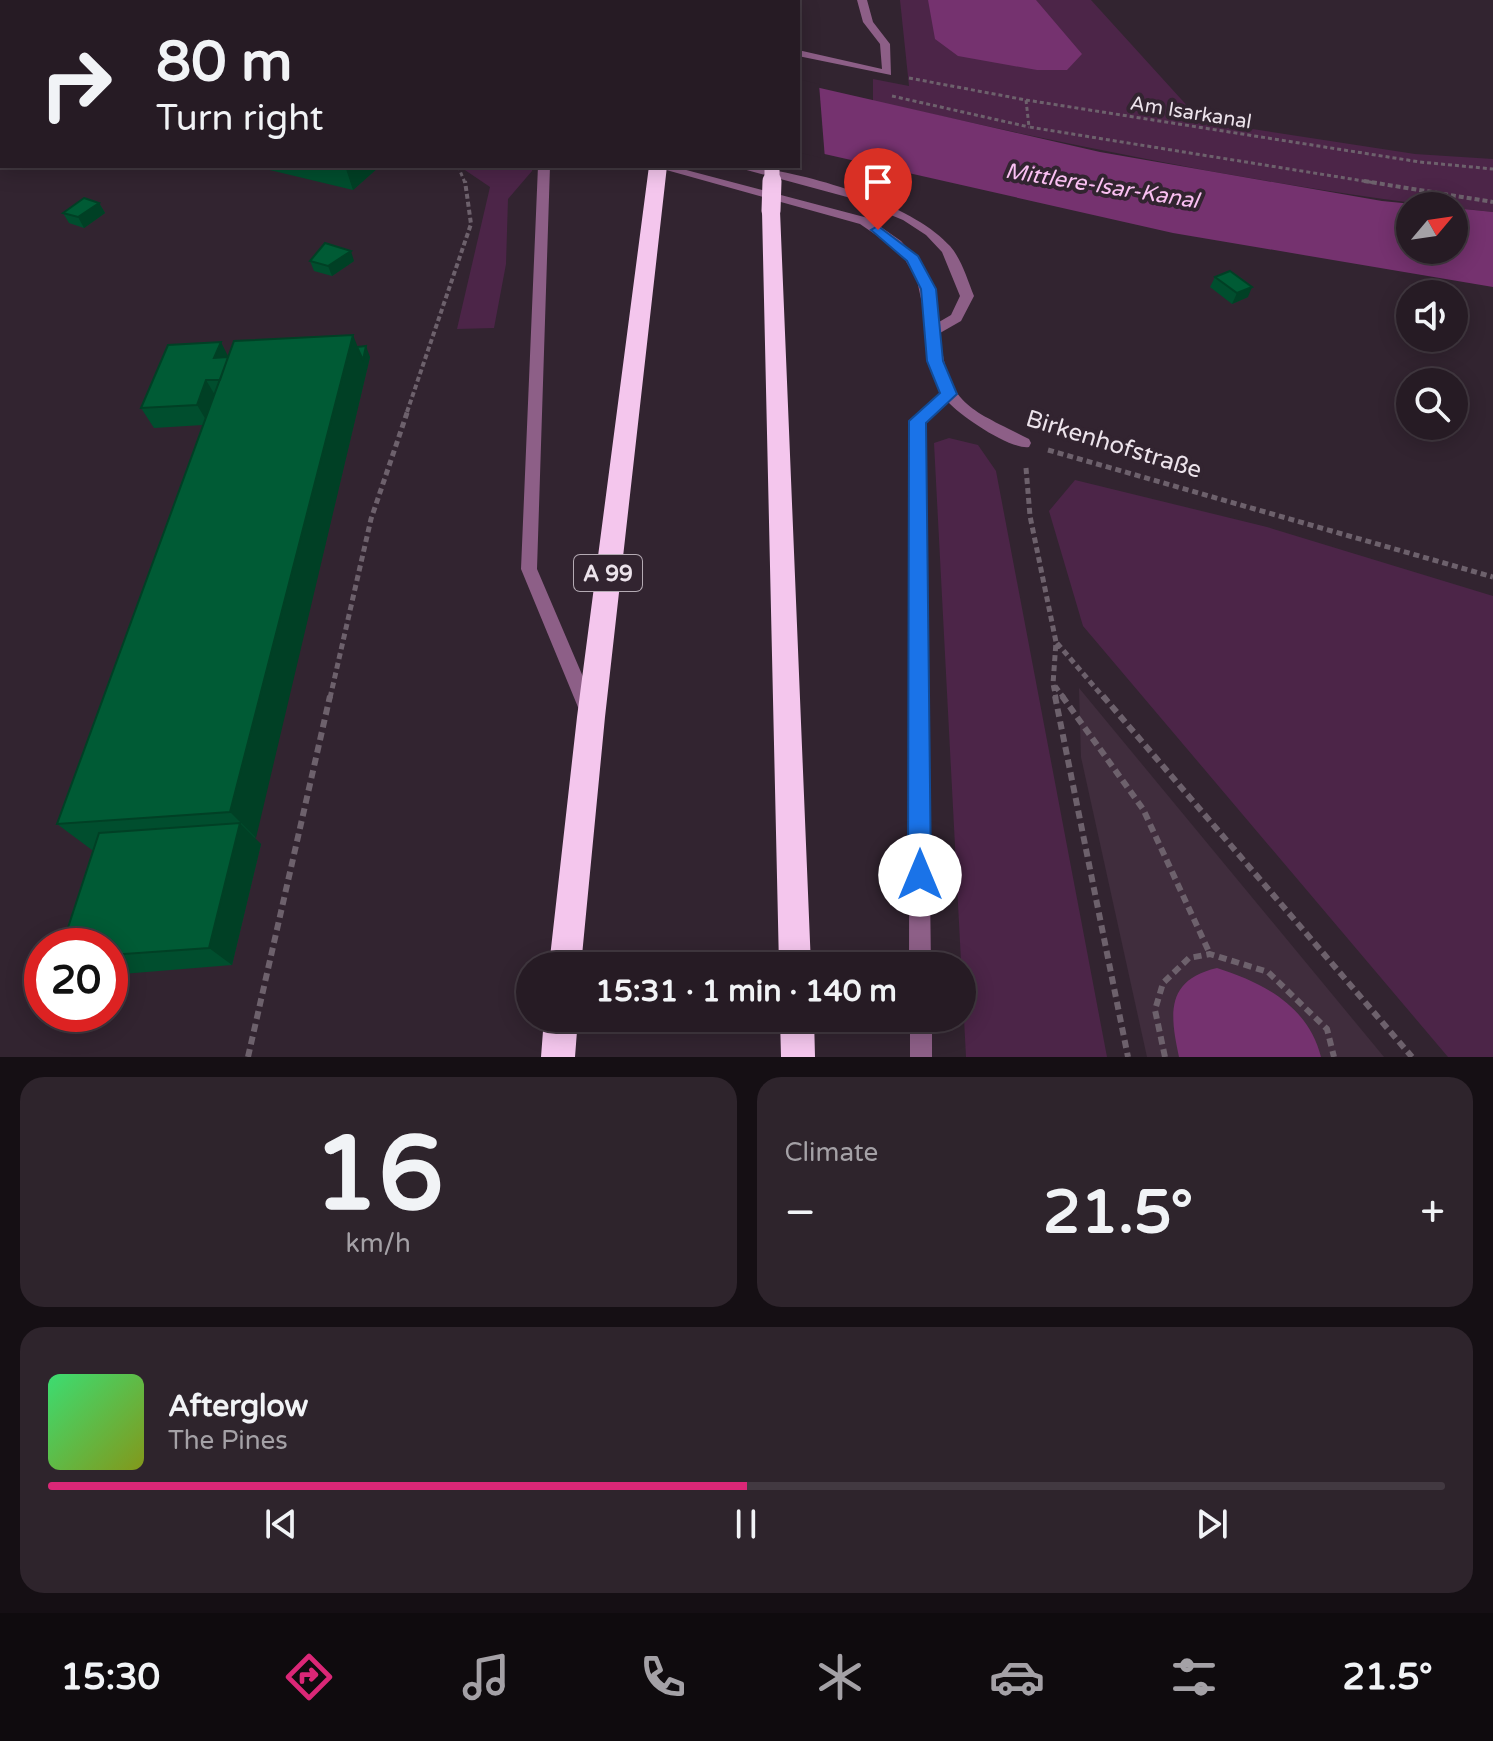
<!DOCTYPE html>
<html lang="en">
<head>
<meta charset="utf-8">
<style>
  body { margin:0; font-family:"Varela Round",sans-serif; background:#2e242c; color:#f1f3f6; height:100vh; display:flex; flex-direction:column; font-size:30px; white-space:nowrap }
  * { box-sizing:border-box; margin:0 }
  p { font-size:26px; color:#a4a1a6 }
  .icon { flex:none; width:44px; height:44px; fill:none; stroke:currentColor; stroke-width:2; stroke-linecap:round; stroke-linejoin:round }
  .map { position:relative; height:1057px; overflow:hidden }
  .drawer { display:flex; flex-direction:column; gap:20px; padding:20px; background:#150f14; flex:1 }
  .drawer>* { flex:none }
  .top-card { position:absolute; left:0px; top:0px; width:800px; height:168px; box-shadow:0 4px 20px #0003,0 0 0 2px #423941; background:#261b24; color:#f1f3f6; overflow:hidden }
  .needle { width:52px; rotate:61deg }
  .tools { position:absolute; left:1396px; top:192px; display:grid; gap:16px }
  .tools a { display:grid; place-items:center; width:72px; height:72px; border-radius:50%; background:#261b24; box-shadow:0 4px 20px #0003,0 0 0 2px #423941; font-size:40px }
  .speed { position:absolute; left:24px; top:928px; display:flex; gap:16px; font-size:40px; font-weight:700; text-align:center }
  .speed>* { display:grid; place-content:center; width:104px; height:104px; border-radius:50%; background:#261b24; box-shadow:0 4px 20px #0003,0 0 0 2px #423941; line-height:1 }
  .speed .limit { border:12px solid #d22; background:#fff; color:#111 }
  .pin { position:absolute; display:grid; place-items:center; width:68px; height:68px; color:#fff; margin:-82px -34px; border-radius:50% 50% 50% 0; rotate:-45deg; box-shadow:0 0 8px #0007 }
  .pin .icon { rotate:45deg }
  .me { position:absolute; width:88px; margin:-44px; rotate:0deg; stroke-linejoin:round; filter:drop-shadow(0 0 6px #0008) }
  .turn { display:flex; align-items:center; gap:28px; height:168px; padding:0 24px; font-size:36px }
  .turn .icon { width:104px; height:104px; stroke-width:2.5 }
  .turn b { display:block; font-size:56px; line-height:68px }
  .big { font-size:60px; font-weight:700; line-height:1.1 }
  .drawer .tile { flex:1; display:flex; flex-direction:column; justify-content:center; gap:12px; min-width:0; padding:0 28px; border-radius:24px; background:#2e242c }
  .drawer .dial { align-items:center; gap:0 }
  .dial b { font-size:104px; line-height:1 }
  .song { display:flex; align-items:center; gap:24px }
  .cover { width:96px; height:96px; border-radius:12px; background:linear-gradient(135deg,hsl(140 70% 55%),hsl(70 70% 35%)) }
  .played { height:8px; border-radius:4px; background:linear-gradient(90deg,#db2777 50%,#423941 50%) }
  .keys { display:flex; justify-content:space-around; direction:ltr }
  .heat { display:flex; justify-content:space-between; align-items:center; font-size:44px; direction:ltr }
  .drawer .tiles { flex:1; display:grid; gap:20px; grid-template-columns:1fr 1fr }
  .tile:last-child { grid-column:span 2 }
  .trip { position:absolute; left:516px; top:952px; width:460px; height:80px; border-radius:40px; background:#261b24; box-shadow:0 4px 20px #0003,0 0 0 2px #423941; font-weight:700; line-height:80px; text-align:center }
  .dock { display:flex; height:128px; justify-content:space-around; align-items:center; background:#0f0b0e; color:#a4a1a6 }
  .dock .icon { width:56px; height:56px }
  .dock .on { color:#db2777 }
  .dock b { font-size:36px; color:#f1f3f6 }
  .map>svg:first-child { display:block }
</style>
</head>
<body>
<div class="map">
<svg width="1493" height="1057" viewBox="0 0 1493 1057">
  <rect width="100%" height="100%" fill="#322430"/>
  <path fill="#402d3d" d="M1079,688l305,369h-237l-66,-300z"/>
  <path fill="#4c2548" d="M900,0h191l110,121 214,33 78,5v53c-206,-21 -415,-65 -620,-111v-22l36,7z
    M459,166h74l-1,5 -24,28 -2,65 -12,64 -37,1 33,-142z
    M949,438l29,7 18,26 111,586h-141l-32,-614z
    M1075,480l192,47 226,69v461h-45l-365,-431 -34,-115z"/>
  <path fill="#75326f" d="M928,0h108l46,54 -15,16h-30l-79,-14 -23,-17z
    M798,83l302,69 282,49 51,5h-23v44h44v-42l39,4v75l-320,-54 -375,-85z
    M1217,968c47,15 91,38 104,89h-142c-9,-42 -14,-77 38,-89z"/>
  <path fill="#322430" d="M798,79l21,5 6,75 -27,-7z"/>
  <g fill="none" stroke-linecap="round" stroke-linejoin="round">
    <path stroke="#6d616c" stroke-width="3" stroke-dasharray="4 3" stroke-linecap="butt" d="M565,0l4,2
      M909,78l117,22 394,62 73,7
      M892,96l137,31
      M1026,100l3,27 347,56
      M458,166l7,17"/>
    <path stroke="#6d616c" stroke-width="4" stroke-dasharray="5 3" stroke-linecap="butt" d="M1364,181l129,21
      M407,412l64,-188 -6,-43"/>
    <path stroke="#6d616c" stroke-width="5" stroke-dasharray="6 4" stroke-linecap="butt" d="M1048,450l445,127
      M1026,468l4,48 26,126 -3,42 3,14
      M1057,643l47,55
      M1055,686l9,12
      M330,698l41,-179 37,-109"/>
    <path stroke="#6d616c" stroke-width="6" stroke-dasharray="8 5" stroke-linecap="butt" d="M1055,696l73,361
      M1062,696l81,113 67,145
      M1103,696l309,361
      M248,1057l82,-361
      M1165,1057l-10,-47 8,-27 26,-25 21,-4 58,18 59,57 7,28"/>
    <path fill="#8d5f87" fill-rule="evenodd" d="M49,0h10l-12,2z
      M501,0h10l-11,2z
      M596,0h12l2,2h-12z
      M857,0h10l6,22 17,22 1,31 -93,-19v-6l84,19 -2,-25 -17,-22z
      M2,31v6l-2,1v-6z
      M0,68h2v7h-2z
      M538,166h12l-13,403 61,143 -3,6 -6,2 -6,-2 -3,-6 -59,-143z
      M652,166h19l197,52 33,23 20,23 13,31 5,27 12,-7 9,-19 -18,-44 -16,-17 -23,-15 -56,-23 -115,-31c57,0 180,36 218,80 12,14 17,33 24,50l-13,25 -21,12c7,73 29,75 89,106l2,4 -2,4c-19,3 -68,-31 -81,-45l-24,21 7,543h-22l1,-545 31,-28 -11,-29 -6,-51 -7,-33 -13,-22 -12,-12 -32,-22z
      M910,1018h22v39h-22z"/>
    <path fill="#f4c6ed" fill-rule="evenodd" d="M676,0h14l-15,2z
      M769,0h14v2h-14z
      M649,166h18l-62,551 -24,249h-32l28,-249z
      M771,206l9,5 31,755h-32l-17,-755z
      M544,1018h34l-3,39h-34z
      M780,1018h34l1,39h-34z"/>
    <path stroke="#f4c6ed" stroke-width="15" d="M772,183v-17"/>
    <path stroke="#f4c6ed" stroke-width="19" d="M771,211l1,-30"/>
  </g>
  <path fill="#004e2e" d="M253,166h127l-27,24z
    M99,203l6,10 -21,15 -15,-5 -6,-10z
    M310,261h44l-22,15 -18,-5z
    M1215,277l33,20 -16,7 -22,-17z
    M357,347l13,10 -115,482 6,5 -29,121 -122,10v-29l-16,-96h-2l-35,-26 146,-399 -49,3 -13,-20 87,-51z"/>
  <path fill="#004025" d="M196,0h23v2h-27z
    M345,166h35l-27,24z
    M99,203l6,10 -21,15 -6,-11z
    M351,251l3,10 -22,15 -4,-10z
    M1252,287l-4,10 -16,7 5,-11z
    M353,335l10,25 3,-14 4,11 -114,481 -26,-26z
    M221,342l10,20 -17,-4z
    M206,380l12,20 -9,25 -12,-20z
    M240,823l21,21 -29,121 -23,-17z"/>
  <path fill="#005b35" stroke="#004025" stroke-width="2" d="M147,0h49l-4,2h-42z
    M84,198l15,5 -21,14 -15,-4z
    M325,243l26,8 -23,15 -18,-5z
    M1230,271l22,16 -15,6 -22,-16z
    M353,335l-123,477 -173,12 177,-483z
    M221,342l-7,16 14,-1 -8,23h-14l-9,25 -56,3 27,-63z
    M366,346l-3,14 -6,-13z
    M240,823l-31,125 -99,7v-9h-48l37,-113z"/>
  <path fill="#1a73e8" stroke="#114b97" stroke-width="2" d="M878,226l40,30 18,33 7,72 14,33 -31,29 5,452 -3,8 -8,4 -8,-4 -4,-8 1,-454 31,-28 -13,-32 -6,-72 -14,-28 -36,-31z"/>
  <g text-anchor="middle" stroke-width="8" stroke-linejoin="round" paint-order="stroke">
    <g font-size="20" fill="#ece3eb" stroke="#322430">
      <text transform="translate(1191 112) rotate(9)" y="7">Am Isarkanal</text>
    </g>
    <g font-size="22" font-style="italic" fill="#fac0f2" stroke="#322430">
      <text transform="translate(1102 185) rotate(9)" y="8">Mittlere-Isar-Kanal</text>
    </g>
    <rect fill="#322430" stroke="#b4aab3" stroke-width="2" x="574" y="555" width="68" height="36" rx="6"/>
    <g font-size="22" font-weight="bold" fill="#ece3eb">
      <text x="608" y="581">A 99</text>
    </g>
    <g font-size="24" fill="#ece3eb" stroke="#322430">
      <text transform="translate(1114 444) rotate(17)" y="8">Birkenhofstraße</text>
    </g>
  </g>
</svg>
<div class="tools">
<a><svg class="needle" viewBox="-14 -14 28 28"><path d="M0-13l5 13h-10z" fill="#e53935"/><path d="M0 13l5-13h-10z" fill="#a4a1a6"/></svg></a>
<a><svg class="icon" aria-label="sound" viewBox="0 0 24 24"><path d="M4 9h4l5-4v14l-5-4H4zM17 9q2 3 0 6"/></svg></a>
<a><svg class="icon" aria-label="search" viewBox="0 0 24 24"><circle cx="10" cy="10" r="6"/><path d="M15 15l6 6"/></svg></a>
</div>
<div class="speed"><div class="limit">20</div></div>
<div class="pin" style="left:878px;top:230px;background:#d93025"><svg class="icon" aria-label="arrive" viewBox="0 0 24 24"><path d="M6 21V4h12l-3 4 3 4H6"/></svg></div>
<svg class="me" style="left:920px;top:875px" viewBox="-20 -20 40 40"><circle r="19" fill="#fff"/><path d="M0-13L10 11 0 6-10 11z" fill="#1a73e8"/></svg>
<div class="trip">15:31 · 1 min · 140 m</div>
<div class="top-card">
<div class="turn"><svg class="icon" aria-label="right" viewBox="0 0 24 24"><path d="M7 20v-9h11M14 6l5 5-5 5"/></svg><div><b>80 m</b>Turn right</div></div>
</div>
</div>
<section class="drawer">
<div class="tiles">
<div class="tile dial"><b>16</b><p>km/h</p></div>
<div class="tile"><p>Climate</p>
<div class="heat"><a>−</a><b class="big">21.5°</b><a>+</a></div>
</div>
<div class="tile">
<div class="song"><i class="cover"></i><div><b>Afterglow</b><p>The Pines</p></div></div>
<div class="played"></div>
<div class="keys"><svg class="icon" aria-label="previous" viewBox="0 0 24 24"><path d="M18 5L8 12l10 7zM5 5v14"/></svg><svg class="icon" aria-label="pause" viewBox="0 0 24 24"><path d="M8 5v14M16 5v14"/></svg><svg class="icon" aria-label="next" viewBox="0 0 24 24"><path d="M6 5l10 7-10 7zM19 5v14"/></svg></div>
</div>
</div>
</section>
<nav class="dock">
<b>15:30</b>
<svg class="icon on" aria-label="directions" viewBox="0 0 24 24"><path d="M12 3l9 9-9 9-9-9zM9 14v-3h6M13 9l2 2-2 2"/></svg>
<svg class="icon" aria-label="music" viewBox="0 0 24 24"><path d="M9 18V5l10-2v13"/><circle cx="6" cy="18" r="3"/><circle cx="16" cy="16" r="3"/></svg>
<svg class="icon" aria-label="phone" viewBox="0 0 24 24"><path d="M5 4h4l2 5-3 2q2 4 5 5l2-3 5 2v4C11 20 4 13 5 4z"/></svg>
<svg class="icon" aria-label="climate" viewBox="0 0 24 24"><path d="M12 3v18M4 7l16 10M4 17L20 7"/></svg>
<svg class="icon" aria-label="car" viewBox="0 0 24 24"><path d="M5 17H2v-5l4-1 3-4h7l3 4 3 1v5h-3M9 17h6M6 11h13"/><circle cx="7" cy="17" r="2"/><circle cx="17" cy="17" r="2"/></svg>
<svg class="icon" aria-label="filters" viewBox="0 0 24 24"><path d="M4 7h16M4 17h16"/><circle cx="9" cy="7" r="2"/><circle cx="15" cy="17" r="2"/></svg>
<b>21.5°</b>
</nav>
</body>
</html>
